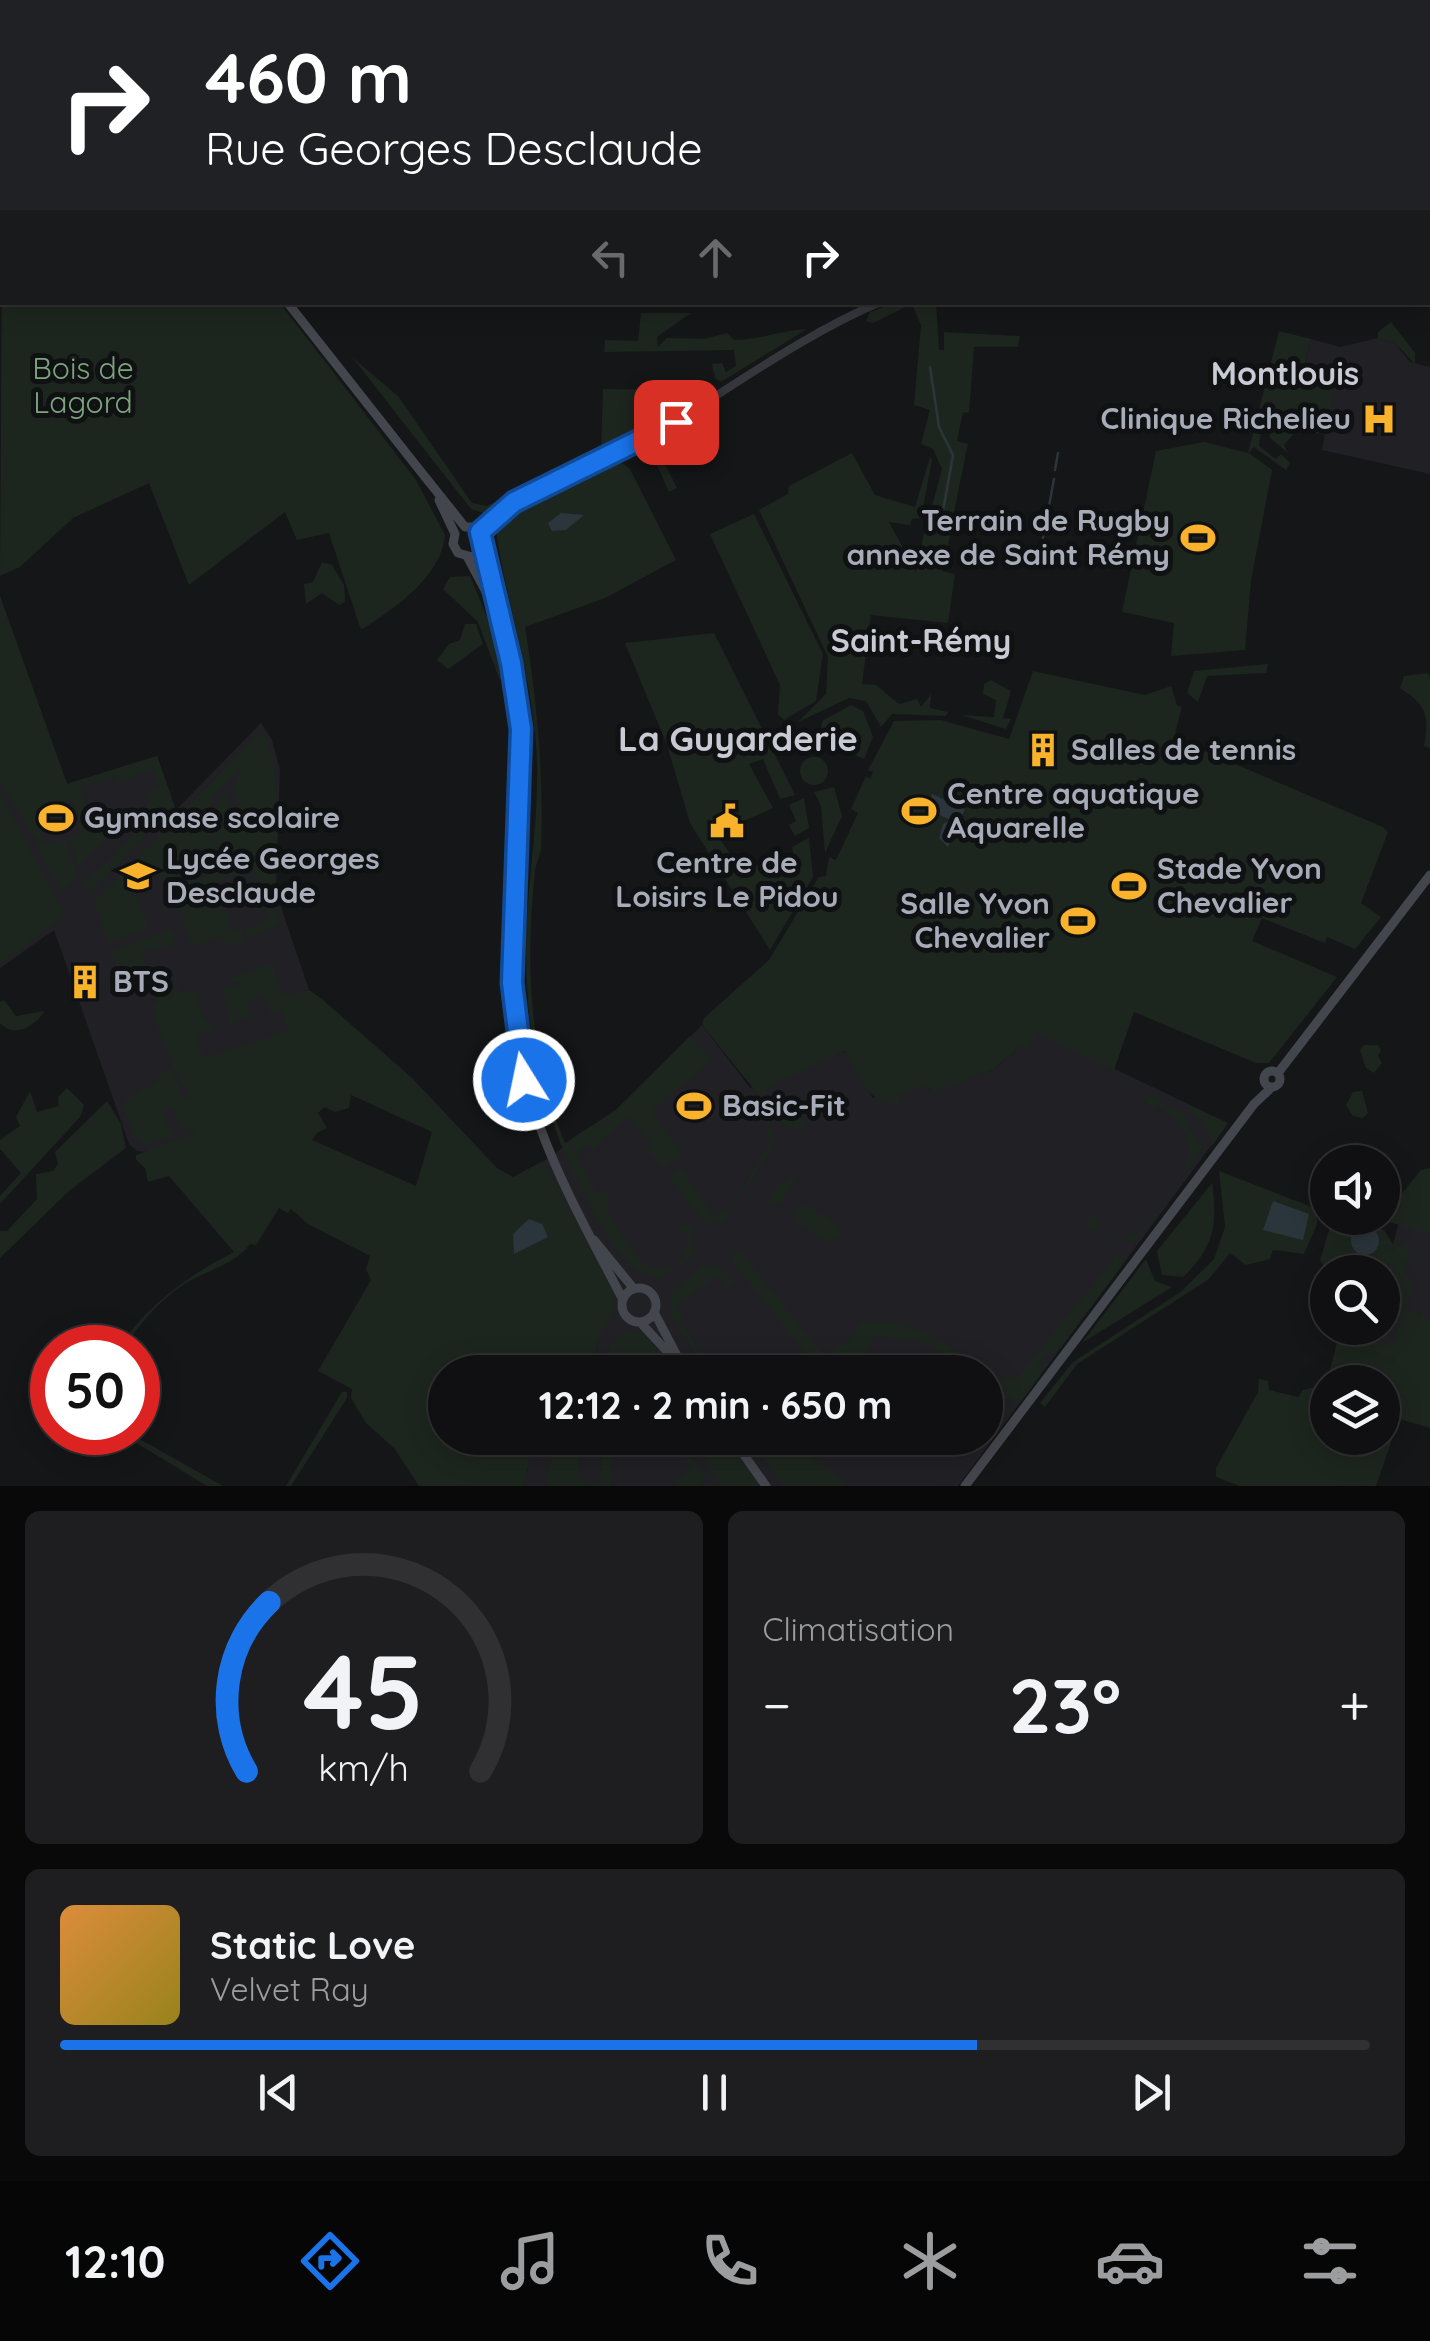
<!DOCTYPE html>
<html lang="fr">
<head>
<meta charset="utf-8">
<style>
  body { margin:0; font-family:Quicksand,sans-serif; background:#1e1e20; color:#f1f3f6; height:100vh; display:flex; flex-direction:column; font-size:38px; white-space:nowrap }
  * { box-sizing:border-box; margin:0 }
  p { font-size:32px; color:#9c9d9f }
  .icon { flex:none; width:55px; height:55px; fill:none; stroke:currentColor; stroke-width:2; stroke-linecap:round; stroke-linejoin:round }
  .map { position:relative; height:1486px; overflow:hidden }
  .panel { display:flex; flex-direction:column; gap:25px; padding:25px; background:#09090a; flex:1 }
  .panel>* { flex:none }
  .top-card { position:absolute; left:0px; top:0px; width:1430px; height:305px; box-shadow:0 5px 25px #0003,0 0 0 2px #303032; background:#202124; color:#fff; overflow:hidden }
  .tools { position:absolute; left:1310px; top:1145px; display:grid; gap:20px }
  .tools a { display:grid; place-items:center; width:90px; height:90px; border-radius:50%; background:#101012; box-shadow:0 5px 25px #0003,0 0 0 2px #303032; font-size:50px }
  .speed { position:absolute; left:30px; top:1325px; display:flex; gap:20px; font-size:50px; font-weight:700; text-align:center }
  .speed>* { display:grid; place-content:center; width:130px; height:130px; border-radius:50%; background:#101012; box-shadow:0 5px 25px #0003,0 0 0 2px #303032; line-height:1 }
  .speed .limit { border:15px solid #d22; background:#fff; color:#111 }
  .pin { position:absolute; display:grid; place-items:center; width:85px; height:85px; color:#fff; margin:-42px; border-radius:20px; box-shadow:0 5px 15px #0006 }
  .me { position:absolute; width:110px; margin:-55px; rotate:350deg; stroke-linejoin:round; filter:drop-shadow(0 0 8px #0008) }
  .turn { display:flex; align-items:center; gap:35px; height:210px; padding:0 40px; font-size:45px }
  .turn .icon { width:130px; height:130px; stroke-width:2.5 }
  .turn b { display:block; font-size:70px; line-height:85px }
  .lanes { display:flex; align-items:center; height:95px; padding:0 40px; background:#0003; justify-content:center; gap:50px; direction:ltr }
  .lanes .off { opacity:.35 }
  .big { font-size:75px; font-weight:700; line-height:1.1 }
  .panel .tile { flex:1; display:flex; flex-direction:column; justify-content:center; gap:15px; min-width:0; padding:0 35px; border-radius:15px; background:#1e1e20 }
  .panel .dial { align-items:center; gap:0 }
  .dial svg { height:260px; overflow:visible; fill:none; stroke:#303032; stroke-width:7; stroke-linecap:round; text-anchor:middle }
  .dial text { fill:#f1f3f6; stroke:none }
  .song { display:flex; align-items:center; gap:30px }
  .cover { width:120px; height:120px; border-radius:15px; background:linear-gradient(135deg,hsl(30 70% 55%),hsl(50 70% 35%)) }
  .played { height:10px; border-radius:5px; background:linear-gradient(90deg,#1a73e8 70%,#303032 70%) }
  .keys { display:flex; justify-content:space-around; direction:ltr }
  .heat { display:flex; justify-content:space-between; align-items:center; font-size:55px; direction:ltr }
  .panel .tiles { flex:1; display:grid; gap:25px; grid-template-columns:1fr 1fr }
  .tile:last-child { grid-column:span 2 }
  .trip { position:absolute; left:428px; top:1355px; width:575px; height:100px; border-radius:50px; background:#101012; box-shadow:0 5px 25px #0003,0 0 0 2px #303032; font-weight:700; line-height:100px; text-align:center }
  .tabs { display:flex; height:160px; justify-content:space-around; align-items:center; background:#060607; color:#9c9d9f }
  .tabs .icon { width:70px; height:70px }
  .tabs .selected { color:#1a73e8 }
  .tabs b { font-size:45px; color:#f1f3f6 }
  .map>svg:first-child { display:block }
</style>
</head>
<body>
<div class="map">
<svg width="1430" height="1486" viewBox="0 0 1430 1486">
  <rect width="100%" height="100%" fill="#151618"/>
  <path fill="#212125" d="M1378,338l17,5 15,19 20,5v107l-108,-24 12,-64 -33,-7 10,-40 29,8z
    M0,596l67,188 90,-28 19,54 85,-87 11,17 8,29 -4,123 33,98 -4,1 -1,103 -157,58 -10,-1 -8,-7 -75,-214 -54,38z
    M702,1025l48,63 96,-37 27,47 55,-13 3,7 62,-22 44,-38 191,91 -270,363h-434l10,-48h451v-66h-392l13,-80 -69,-126 79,-56z
    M1427,1170l3,1v257l-48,-46h-54l-4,12 17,-66h41l1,-43 24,-95z"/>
  <path fill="#1d261e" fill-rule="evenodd" d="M2,251v51l10,5 42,-5 226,1 136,177 29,55c-3,41 -51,74 -84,95l-32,-97 -32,7 -12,-28 -96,73 -40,-102 -76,35 -53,49 -20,9z
    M894,303h42l3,47h5v-18l76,4 -2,11h-44l-5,66 -6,-1 -6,29 11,3 -17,82 -22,-9 13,-48 -9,-20 -12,-5 9,-34 -16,-5 7,-80 -9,-21 -39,19 -7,-2 4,-9z
    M641,313h50l-34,24 1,10 9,-9 37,1 23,-6 7,7c26,0 47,-10 73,-11l-86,53 -6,-4 -3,-14 10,-1 4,9 10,-6 -2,-16 -130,2 1,-12 33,1z
    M1391,322l24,31v11l-20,-21 -17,-5v-6z
    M1279,331l32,8 -10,40 33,10 -9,46 -23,-5 3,-6 -11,-2 -2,8h5l-13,15 4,8 -19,-16 5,-19 -11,-2 -4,30 17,13 5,-5 9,9 -4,7 -32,-23 -5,6 23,17 -21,111 -6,69 -74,6 3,-33 -52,-11 34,-161 48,-9 44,11z
    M352,357l46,39 74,107 15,3 59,-28 -59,36 -16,-5z
    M603,389l89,1 13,9 -104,55z
    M651,449l8,3 18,36 -8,4 -14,-31 -9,-1 -4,-8z
    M852,453l23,42 40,12 15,-50 2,3 -11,58 -9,1 -2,6 -21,-3 27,50 9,-44 26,4 -9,39 13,3 -7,49 -77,-8 -9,69 14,1 23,19 18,-5 4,8 10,-13 -1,14 18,4 -2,4 -54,-2 -11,13 -15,-26 -17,-3 -51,24 28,-28 2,-37 -69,-147 29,-16 1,-8z
    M619,460l11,9 46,91 -71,38 -80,29c12,74 19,147 16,222 -1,7 -5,14 -6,22 -10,92 -6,185 30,272l51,-33 74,-74 22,24 -60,51 31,44 -18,13 -17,-17 5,-5 -24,-30 -37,34 -4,-5 -12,8 21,41 5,-3 6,4v20l36,51 32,2 13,-25 -2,-12 -8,4 -1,-10 15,1v30l-32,23c-8,-4 -21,-4 -28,-11 -21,-18 -37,-51 -50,-76 -40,-76 -57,-154 -57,-241 0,-63 13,-126 11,-189 -2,-81 -32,-160 -42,-239l37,-23z
    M754,514l69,140 -7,47 -32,19 -6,-6 2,-29 -70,-151z
    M322,562l10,3 12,20 1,17 -6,3 -17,-12 -16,11 -2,-20 9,-2z
    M470,576l30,72 4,33 -5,-3 -21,-56 -35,-33 7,-12z
    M0,596l67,188 90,-28 17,49 -80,84 -6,2 -6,-12 2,-3 4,5c26,-26 61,-53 60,-88l12,-6 -8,-18 -33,14 -3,-7 -16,6 4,14 -8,-14 -17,5 6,18h7l-7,14 -5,1 -9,-21 -36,13 8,25 -7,3 -36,-58z
    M465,624h11l7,20 -35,25 -11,-9 12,-16 11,-4z
    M714,633l81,162 -15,4 -17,-40 -14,5 24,44 -57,25 26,39 37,-18 4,5 10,-6 -1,-6 17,-9 4,39 -43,73 -80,-127 -23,-78 -42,-102z
    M1268,664l-2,9 -59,3 -9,26 -11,-9 7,-22z
    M1033,671l112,24 26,-9 6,19 5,2 -8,31 209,89 5,5 -27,71 20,14 -26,32 -28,-12 -2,6 -63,-25 -10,23 85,36 -68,86h-13l-122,-51 -20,58 -77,-37 -9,16 -7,-3 -28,24 -61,23 -5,-8 -30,10 2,8c-31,4 -40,-28 -54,-52l-79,37 1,10 10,5 4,12 21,3 3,5 -4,6 -19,-5 -80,-99 2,-7 65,-58 50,-83 7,-1 3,-19 7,3 22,-47 -7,-4 15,-33 4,3 3,-7 -5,-2 26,-49 47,-1 68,19z
    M1427,673l3,5v70l-6,-2c5,-30 4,-40 -24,-58l4,-12z
    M991,680l20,11 -8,27 8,1 -5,10 -45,-14 33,2 2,-17 -13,-6 1,-10z
    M851,705l12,6 10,26 -9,22 -44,-20 2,-18z
    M261,732c32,51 5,131 19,193l-32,13 -4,-9 25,-9 -16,-51 -24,9 -21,-59 17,-27 4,11 12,9 -7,-22 7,-21 -25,25 -10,21 11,34 -44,18 3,10 -15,6 -5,-12 -21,13 6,6 -6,2 13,36 -39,15 -15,-41z
    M800 771a14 14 0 1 1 28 0a14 14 0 1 1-28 0Z
    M834,787l8,29 -17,37 -4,-47 -7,-14z
    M0,792l65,123 -65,50z
    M804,798l5,30 -14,8 -6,-11 7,-4 -7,-16z
    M87,821l7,9 20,2v5h-7l-25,25 -1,9 -12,-33 12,-4 -4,-11z
    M65,839l13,38 -17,15 -26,-49 9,-3 3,5z
    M223,870l3,9 -8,3 14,50 9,-2 4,11 -15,5 -11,-10 -27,10 -22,-58z
    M172,930l3,9 -7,7 -27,6 7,23 -26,8 -11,-32z
    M272,963l11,34 26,-7 14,10 89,78 85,90 16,9 30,-16 70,131v20l-15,28 -5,32h-148v66h89l-10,48h-105l-25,-38 -28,-25 -15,-25 1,-9 -34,-18 53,-91 -5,-11 4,-13 -62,-32 -17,-15 -3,4 -9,-5 -23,37 -6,-1c-15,21 -46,27 -67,41 -26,17 -42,39 -60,62l-5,1c32,-45 68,-71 116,-96l-65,-76 -21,6 -3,-14 -9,-8v-5l59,-22 -2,-4 -13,1 -6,-21h-10l2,15 8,12 -28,9c-15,-9 -18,-27 -23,-43l34,-21 7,-11 9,-1 10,30 7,-2 -19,-33 -20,-58 6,-3 -2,-7 23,-9 3,6 14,-1 10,29 6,-1 3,10 -18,7 8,21 74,-24 10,-4 -6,-20 -12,4 -4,-13 -7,-5 -11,7 2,14 -19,6 -9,-37 23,-1 -17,-6zM351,1095l81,37 -16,54 -104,-46 5,-7 10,-5 -9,-15 6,-6 11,5 14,-4z
    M4,1000l12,16 29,-5c-11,15 -30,28 -45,12v-21z
    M1364,1045h14l3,5 -3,6 4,7 -8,10 -8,-5 -6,-18z
    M67,1088l17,17 -4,12 -80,87v-8l21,-23 -21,-24v-9l20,-14 -4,-9 14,-26 7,21 22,-6 -1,-9z
    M1362,1091l6,22 -5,5 -10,-2 -7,-11 7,-13z
    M1144,1092l39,22 19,34 -65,92 -13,1 -37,-14 -1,-6 6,-6 7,6 -2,9 26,10 9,-8 5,3c35,-43 87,-90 20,-130l-4,5 -10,-11z
    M107,1101l14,23 5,24 -57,43 -69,67v-27h7l30,-32 -1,-25 17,-3 5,-7 -3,-12z
    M1184,1103l44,20 -16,23 -6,-19z
    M756,1107l16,20 3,17 -50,76 -19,4 -37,-47 11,-10 35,50 9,-9 5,3 43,-72 -6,-5 5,-6z
    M1430,1168v66l-55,-16h7l1,-9 2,5 36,-44z
    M1219,1171l98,38v15l-13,30 -31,-4 -3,9 -24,6 -16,-12 -21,26 -132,85 -32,43 -5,-4 33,-41 109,-71 32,-32 11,-32z
    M791,1176l5,4 -13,21 -12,6 -3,-5 6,-14z
    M1212,1183c6,41 2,65 -29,94l-21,-2 -5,-24z
    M799,1206h9l30,18 2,12 -13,5 -30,-19 -3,-10z
    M1349,1218l35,12 9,14 17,3 -7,30 11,4 -6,24 -25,-8 -1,-25h-35l-23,-6 -4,-6 10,-33z
    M1113,1248l9,13 -2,7 -61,82 -12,3 -11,15 12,-4 -27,38 -7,-5 -4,5 -25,-16v-13l11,8 21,-4 96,-117z
    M734,1251l7,1 85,106 14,-14 6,1 15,-23c51,-6 86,22 123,50h-17l-38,-28 -54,-8 -24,36h-32l-86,-110z
    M1146,1259l9,22 17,6 -90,56z
    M703,1265l16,2 16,16 -8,5 -9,-12 -42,29 8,13 -4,4 33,50h-6l-35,-56v-25z
    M1397,1306l33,13v109l-31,-9 -23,67h-136l-24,-9v-9l42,-76 1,-13 9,2 1,9 29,7 5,-7 12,-3 9,6 17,-65h32l-2,13 22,6 9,-32 -7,-2zM1328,1382h54v56h-54z
    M629,1331l16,5 30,36h-71l7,-30z
    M342,1392h5v6l-56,88h-5z
    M120,1433h9l94,53h-16z
    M555,1438h27l-5,42 22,4 4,-46h10l-3,48h-64z
    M668,1438l27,23 10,19 -9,6h-17l-3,-5 16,-15z
    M690,1438h35l35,48h-39z
    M750,1438h8l15,20 17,-20h25l-16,10 52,38h-68z"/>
  <path fill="#2b353c" d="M561,513l23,2 -18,15 -14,1 -4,-8z
    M932,794l33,15 -17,38 -9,-9 4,-14 7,-4 -24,-12z
    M1273,1201l36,13 -6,26 -40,-10z
    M529,1219l13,5 6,13 -34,17 -1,-20z
    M1351 1241a14 14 0 1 1 28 0a14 14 0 1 1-28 0Z"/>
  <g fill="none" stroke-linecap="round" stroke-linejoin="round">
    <path stroke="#2b353c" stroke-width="2.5" d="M930,367l9,60 14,28 -10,56
      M1055,470l3,-17
      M1043,538l11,-59"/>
    <path stroke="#36373d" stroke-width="8" d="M338,0h56
      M620,0l12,2
      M1248,0l24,2
      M1043,2l11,-2
      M1428,15h2
      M480,532c41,-45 103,-57 154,-86 83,-47 158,-106 246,-144"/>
    <path stroke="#44464d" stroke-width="9" d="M162,0l1,2
      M287,302l142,180
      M426,478l39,49h8l10,9c10,69 35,137 39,208 4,79 -12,158 -10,236 2,125 56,213 111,320
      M439,500l16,34 -2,10 5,9 14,4 10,-8
      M468,558l22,41
      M1264 1079a8 8 0 1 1 16 0a8 8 0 1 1-16 0Z
      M1278,1073l152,-198
      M594,1240l40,49
      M622 1305a17 17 0 1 1 34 0a17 17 0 1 1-34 0Z
      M654,1312l30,57
      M640,1322l46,50
      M732,1438l34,48
      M965,1486l289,-382 18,-17"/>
  </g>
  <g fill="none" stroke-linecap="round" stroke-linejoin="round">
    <g stroke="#114b97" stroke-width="25">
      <path id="route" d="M524,1080l-12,-97 9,-254 -10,-66 -31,-131 34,-30 162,-80"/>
    </g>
    <use href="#route" stroke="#1a73e8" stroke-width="18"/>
  </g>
  <defs>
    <g id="hospital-bare" transform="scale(2.7)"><path d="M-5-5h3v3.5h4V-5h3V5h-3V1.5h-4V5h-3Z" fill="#f9b22c" stroke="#101113" stroke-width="2.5" paint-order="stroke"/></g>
    <g id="stadium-bare" transform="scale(2.7)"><path d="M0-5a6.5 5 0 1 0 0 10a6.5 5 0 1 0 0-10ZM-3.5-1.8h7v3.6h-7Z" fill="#f9b22c" stroke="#101113" stroke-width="2.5" paint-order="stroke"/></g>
    <g id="building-bare" transform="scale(2.7)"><path d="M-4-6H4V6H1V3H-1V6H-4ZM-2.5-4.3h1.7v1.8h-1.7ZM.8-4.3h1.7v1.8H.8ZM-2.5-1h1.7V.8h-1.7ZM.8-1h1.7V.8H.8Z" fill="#f9b22c" stroke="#101113" stroke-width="2.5" paint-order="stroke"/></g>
    <g id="civic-bare" transform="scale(2.7)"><path d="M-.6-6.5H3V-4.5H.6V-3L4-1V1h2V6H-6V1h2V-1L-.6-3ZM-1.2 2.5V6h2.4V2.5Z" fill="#f9b22c" stroke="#101113" stroke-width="2.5" paint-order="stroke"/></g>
    <g id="school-bare" transform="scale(2.7)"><path d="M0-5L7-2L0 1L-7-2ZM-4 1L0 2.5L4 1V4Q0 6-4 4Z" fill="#f9b22c" stroke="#101113" stroke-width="2.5" paint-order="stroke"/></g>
  </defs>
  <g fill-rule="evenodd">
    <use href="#hospital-bare" x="1379" y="419"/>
    <use href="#stadium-bare" x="1198" y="538"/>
    <use href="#building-bare" x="1043" y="750"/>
    <use href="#stadium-bare" x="919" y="811"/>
    <use href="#stadium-bare" x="56" y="818"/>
    <use href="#civic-bare" x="727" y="821"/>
    <use href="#school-bare" x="138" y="876"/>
    <use href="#stadium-bare" x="1129" y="886"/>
    <use href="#stadium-bare" x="1078" y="921"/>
    <use href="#building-bare" x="85" y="982"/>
    <use href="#stadium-bare" x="694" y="1106"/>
  </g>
  <g text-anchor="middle" stroke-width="10" stroke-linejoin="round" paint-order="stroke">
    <g font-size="30" fill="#7da47f" stroke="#101113">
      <text x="83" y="379">Bois de<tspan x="83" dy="34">Lagord</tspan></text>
    </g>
    <g font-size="30" font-weight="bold" fill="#a7acb8" stroke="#101113" text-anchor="start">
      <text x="1351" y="429" text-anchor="end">Clinique Richelieu</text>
      <text x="1170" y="531" text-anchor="end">Terrain de Rugby<tspan x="1170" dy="34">annexe de Saint Rémy</tspan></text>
      <text x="1071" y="760">Salles de tennis</text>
      <text x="947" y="804">Centre aquatique<tspan x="947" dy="34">Aquarelle</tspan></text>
      <text x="84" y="828">Gymnase scolaire</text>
      <text x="166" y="869">Lycée Georges<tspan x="166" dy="34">Desclaude</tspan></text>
      <text x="727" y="873" text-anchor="middle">Centre de<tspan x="727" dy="34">Loisirs Le Pidou</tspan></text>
      <text x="1157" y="879">Stade Yvon<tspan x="1157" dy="34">Chevalier</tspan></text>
      <text x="1050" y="914" text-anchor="end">Salle Yvon<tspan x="1050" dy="34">Chevalier</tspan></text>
      <text x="113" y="992">BTS</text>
      <text x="722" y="1116">Basic-Fit</text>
    </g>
    <g font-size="32" font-weight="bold" fill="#c8cbd4" stroke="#101113">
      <text x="1285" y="385">Montlouis</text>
      <text x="921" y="652">Saint-Rémy</text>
    </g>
    <g font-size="35" font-weight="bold" fill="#c8cbd4" stroke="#101113">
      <text x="738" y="751">La Guyarderie</text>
    </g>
  </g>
</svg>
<div class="tools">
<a><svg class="icon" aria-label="sound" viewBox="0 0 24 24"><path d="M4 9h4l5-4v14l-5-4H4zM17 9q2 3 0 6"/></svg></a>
<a><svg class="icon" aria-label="search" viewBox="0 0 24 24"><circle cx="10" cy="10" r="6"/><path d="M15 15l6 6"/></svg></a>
<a><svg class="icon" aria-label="layers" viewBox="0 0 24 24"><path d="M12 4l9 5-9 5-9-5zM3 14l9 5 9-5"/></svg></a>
</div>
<div class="speed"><div class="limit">50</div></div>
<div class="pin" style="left:676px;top:422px;background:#d93025"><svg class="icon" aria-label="arrive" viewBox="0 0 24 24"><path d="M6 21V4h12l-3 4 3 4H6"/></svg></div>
<svg class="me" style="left:524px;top:1080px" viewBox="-20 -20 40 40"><circle r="17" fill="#1a73e8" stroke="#fff" stroke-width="3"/><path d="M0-11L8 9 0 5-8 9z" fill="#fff"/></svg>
<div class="trip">12:12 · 2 min · 650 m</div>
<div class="top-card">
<div class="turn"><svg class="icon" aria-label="right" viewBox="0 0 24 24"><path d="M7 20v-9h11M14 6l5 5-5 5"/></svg><div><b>460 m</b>Rue Georges Desclaude</div></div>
<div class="lanes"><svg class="icon off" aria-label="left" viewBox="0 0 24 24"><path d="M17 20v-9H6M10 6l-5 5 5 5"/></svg><svg class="icon off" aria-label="ahead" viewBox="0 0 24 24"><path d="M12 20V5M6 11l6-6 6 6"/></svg><svg class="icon" aria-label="right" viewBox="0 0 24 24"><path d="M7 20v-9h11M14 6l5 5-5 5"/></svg></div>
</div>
</div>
<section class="panel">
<div class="tiles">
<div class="tile dial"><svg viewBox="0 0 100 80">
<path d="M14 69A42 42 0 1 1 86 69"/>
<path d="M14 69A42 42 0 0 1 21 17" stroke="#1a73e8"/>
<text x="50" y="56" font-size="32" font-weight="700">45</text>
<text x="50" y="72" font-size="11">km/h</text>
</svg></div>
<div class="tile"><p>Climatisation</p>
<div class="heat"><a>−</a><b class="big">23°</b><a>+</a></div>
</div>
<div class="tile">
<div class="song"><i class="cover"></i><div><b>Static Love</b><p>Velvet Ray</p></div></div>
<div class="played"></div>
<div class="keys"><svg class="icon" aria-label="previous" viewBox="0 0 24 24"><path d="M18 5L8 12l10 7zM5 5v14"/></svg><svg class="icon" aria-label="pause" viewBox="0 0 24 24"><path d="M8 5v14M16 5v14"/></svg><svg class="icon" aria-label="next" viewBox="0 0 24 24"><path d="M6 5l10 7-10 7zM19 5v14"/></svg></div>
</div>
</div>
</section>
<nav class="tabs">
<b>12:10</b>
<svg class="icon selected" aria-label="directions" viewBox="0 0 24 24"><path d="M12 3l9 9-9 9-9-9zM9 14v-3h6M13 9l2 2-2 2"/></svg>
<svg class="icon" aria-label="music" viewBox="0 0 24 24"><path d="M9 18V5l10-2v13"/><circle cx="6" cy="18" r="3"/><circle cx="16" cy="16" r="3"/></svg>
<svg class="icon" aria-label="phone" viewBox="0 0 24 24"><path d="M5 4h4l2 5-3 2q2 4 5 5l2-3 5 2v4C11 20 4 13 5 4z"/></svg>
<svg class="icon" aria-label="climate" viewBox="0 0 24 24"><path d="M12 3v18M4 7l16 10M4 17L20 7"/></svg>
<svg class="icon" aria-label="car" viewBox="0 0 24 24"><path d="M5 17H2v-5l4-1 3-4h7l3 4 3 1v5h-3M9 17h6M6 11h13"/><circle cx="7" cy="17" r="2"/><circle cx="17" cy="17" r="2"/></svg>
<svg class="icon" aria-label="filters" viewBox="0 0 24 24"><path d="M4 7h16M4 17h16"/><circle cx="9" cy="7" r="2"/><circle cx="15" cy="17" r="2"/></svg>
</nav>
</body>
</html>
